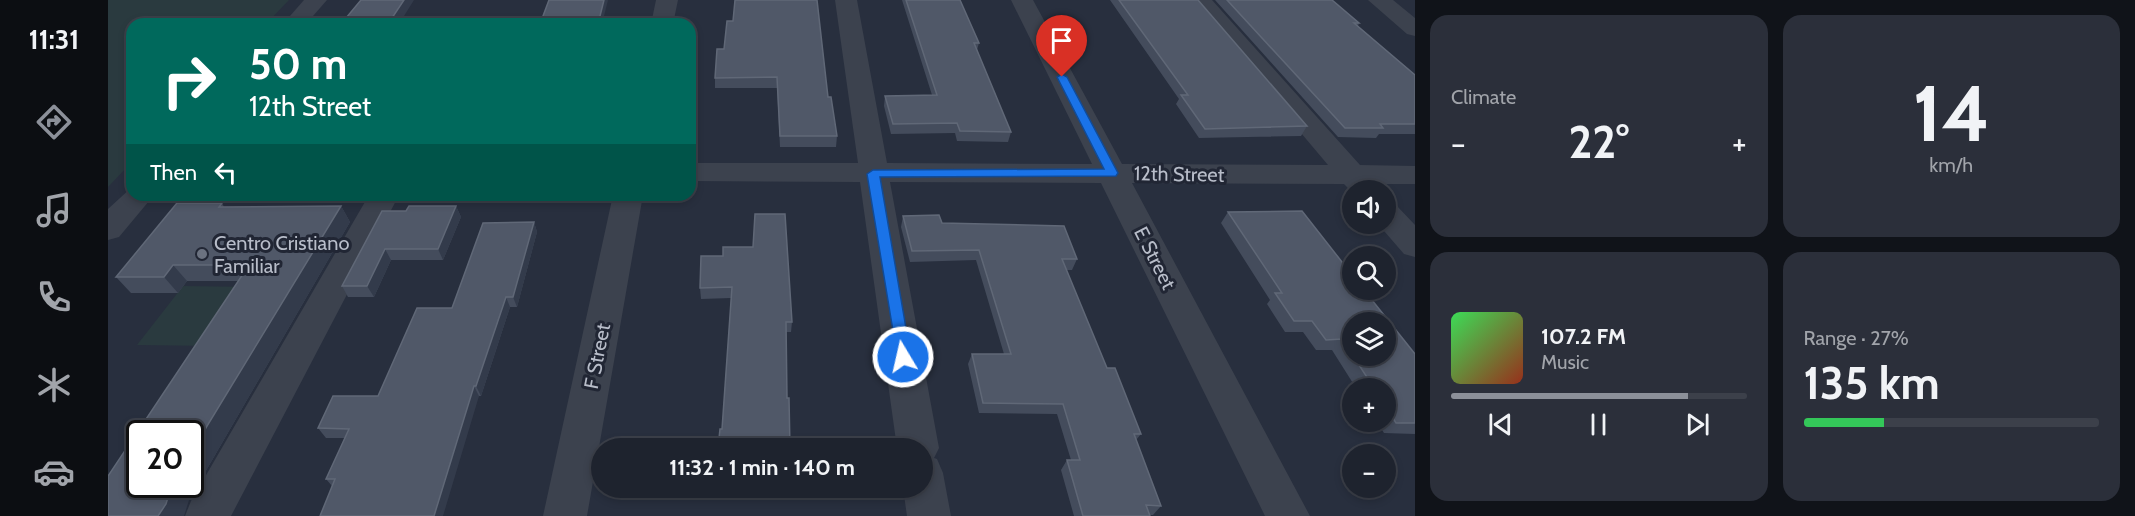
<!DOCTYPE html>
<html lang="en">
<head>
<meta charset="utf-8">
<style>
  body { margin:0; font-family:Cabin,sans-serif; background:#2b2f3a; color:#f1f3f6; height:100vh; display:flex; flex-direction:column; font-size:22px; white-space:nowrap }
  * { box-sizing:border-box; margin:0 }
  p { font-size:20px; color:#a1a4aa }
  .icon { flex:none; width:33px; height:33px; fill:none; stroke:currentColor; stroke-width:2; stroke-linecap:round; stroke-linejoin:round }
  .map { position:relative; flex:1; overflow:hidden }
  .drawer { display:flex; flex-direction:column; gap:15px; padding:15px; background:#101319; width:720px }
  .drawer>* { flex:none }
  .guide { position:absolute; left:18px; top:18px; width:570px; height:183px; border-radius:18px; box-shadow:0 3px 9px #0003,0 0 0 2px #3c404a; background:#00695c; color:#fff; overflow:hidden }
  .tools { position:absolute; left:1234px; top:180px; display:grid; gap:12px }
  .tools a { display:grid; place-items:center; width:54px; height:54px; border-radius:50%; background:#1e232e; box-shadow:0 3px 9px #0003,0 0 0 2px #3c404a; font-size:30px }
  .speed { position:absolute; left:18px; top:420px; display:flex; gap:12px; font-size:30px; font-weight:700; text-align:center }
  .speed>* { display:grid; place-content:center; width:78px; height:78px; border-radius:50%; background:#1e232e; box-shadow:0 3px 9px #0003,0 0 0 2px #3c404a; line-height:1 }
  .speed .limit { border:3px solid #111; border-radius:9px; background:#fff; color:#111 }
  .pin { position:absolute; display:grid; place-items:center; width:51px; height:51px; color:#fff; margin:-62px -26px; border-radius:50% 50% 50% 0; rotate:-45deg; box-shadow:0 0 6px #0007 }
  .pin .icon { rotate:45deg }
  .me { position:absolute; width:66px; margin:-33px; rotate:351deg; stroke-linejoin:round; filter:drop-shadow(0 0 4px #0008) }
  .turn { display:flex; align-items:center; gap:21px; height:126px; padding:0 24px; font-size:27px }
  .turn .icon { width:78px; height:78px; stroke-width:2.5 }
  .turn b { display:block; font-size:42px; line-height:51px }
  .then { display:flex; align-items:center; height:57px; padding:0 24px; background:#0003; gap:12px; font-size:22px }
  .big { font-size:45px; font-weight:700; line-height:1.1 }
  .drawer .tile { flex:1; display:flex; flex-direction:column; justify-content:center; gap:9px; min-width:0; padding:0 21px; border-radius:18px; background:#2b2f3a }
  .drawer .dial { align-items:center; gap:0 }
  .dial b { font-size:78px; line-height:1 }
  .song { display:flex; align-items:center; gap:18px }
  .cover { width:72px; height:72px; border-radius:9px; background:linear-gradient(135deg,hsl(130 70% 55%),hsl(10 70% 35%)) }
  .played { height:6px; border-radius:3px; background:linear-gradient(90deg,#8c9099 80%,#3c404a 80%) }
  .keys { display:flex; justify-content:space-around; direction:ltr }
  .heat { display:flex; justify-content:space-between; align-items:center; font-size:33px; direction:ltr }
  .charge { height:9px; border-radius:4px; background:linear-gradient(90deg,#34c759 27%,#3c404a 0) }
  .drawer .tiles { flex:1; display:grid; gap:15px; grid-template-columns:repeat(2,1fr) }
  .trip { position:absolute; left:483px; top:438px; width:342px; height:60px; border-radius:30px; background:#1e232e; box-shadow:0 3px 9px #0003,0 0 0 2px #3c404a; font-weight:700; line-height:60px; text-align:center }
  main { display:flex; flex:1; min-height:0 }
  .tab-bar { display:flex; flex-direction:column; width:108px; justify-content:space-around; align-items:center; background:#0c0e12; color:#a1a4aa }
  .tab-bar .icon { width:42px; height:42px }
  .tab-bar .selected { color:#8c9099 }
  .tab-bar b { font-size:27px; color:#f1f3f6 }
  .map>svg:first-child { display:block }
</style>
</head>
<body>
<main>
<nav class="tab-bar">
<b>11:31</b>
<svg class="icon selected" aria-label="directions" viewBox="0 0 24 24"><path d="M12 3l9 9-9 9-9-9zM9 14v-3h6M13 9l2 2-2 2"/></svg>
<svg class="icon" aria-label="music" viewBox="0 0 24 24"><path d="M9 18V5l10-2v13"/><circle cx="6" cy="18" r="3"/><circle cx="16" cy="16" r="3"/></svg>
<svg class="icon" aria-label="phone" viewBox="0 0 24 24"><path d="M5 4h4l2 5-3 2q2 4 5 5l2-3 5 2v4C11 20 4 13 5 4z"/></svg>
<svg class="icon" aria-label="climate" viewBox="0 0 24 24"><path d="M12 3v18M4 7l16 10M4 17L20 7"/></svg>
<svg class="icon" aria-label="car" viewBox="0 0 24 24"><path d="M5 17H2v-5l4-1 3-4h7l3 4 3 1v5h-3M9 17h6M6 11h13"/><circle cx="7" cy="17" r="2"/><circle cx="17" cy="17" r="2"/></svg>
</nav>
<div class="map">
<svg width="1307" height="516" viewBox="0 0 1307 516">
  <rect width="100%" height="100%" fill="#282f3e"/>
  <path fill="#2a3a3f" d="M0,0h181l-23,24h-134v138l-24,25z
    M75,286l69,1 -40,59 -75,-1z"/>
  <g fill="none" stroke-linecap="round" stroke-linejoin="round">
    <path fill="#3c424e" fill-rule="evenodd" d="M196,0h23l-21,24h-23z
      M548,0h22l-5,24h-22z
      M727,0h22l30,163 205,1 -81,-164h22l89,164 206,1 -139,-165h23l148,165 55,1v18h-40l-3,6h-19v3l-9,-9 -212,-1 178,333h-45l-164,-333 -211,-1 49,266 -5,10 3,1 6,14 8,43h-44l-4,-28h19v-40h-25l-37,-266 -170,-1v-18h168z
      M1260,0h25l22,18v18l-8,-2z
      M24,187v8h22l-35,42 -11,3v-31z
      M261,195h30l-168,321h-46l6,-15z
      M505,195h30l-56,321h-44z
      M1278,203l11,3 18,19v32l-11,-3 -26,-30h8z"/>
  </g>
  <path fill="#444c5c" d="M794,0h58l19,43 -2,7 34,82 -3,10 -51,-1 -2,-8 -64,1 -7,-28 1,-10 47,-1z
    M1002,0h88l109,126 -6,10 -102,2 -23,-34 3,-5z
    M1107,0h117l27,23 -1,3 57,49v59h-36l-3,4 -38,-1z
    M616,49l104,48 9,39 -1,11h-56l-3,-59h-62v-10z
    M114,203l2,4 117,-1 9,16 -161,278 49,-219h-51l-9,12h-47l-15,-16z
    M348,206l5,11 -18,43h-52l-17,37h-26l-6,-11 64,-75z
    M1120,212l187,142v80l-31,-1 -7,-11h9v-34h-30l-24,-38h-16l-13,-18h-18l-18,-28 3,-4 -49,-77z
    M795,216l39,7 135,36 -5,11h-6l41,98 34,66 -5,6 25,66 -8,9h-3v1h-76l-13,-46 6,-10h4l-14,-46 -78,-1 -11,-49 4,-10h32l-28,-94 -66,2 -9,-35z
    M426,222l3,10 -20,75h-7l-29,89h-2l-147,90 -6,-7 19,-41h-19l-8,-10 60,-32 74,-88z
    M593,256l91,66 -1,10h-5l1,66 -65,31 9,-131 -30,1 -1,-11z
    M608,488h74l-1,5 -73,-1z"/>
  <path fill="#333b4b" d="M296,0h10l-15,24h-11z
    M496,0h4l-6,24h-4z
    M233,206l9,16 -161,278 -5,16h-26l14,-32h18v-30z
    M348,206l5,11 -18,43 -5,-11z
    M426,222l3,10 -20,75 -4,-10z
    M277,249l6,11 -17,37 -7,-11z
    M65,265l14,16 -9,12 -14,-16z
    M398,297l4,10 -29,89 -5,-10z
    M366,386l5,10 -36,120h-9z"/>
  <path fill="#505868" stroke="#606877" stroke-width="1.5" fill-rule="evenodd" d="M253,0h43l-16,24h-47z
    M441,0h55l-6,24h-58z
    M627,0h82l11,97h3l6,39h-57l-3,-59 -62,1 2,-29h7l3,-28h6z
    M798,0h54l19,43h-5l37,89 -51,-1 -3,-8 -64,1 -8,-28 52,-1z
    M1011,0h79l109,126 -102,3 -24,-34h7z
    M1119,0h105l27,23h-5l61,52v49h-35l3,4h-38z
    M69,203h45l-3,4 122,-1 -151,248v-20h-50v50h32l-6,20 -8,12h-50v-40l141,-211h-76l-9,12h-48z
    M301,206h47l-18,43h-53l-18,37h-25l40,-75h24z
    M1194,211l51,65v14h11l51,64v69h-19l-10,-16v-19h-12l-32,-49 -16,1 -14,-19h-18l-19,-28h7l-54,-81zM1245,322h33v34h-33z
    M647,214h30l7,108h-6l1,76h2l1,50h-72l2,-19h2l10,-142 -32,1 1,-32h22v-9h30z
    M831,215l3,8 122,3 13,33h-15l45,109h8l26,66h-7l27,72 -15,-1 4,11h-67l-16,-56h13l-17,-56 -80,-1 -11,-49h39l-32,-104 -67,1 -9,-35z
    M426,222l-21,75h-7l-30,89h-2l-40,130h-114l15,-37h-9l23,-50 -31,-1 15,-32h45l39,-88h35l31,-85z"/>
  <path fill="#1a73e8" stroke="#114b97" stroke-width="1.5" d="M954,74l5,3 51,96 -2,3 -236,1 31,180 -2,4 -6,2 -5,-2 -31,-187 6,-4 231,-1 -47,-92z"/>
  <circle fill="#6b7280" stroke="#212634" stroke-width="2" cx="94" cy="254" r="6"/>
  <g text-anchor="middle" stroke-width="6" stroke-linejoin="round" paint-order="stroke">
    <g font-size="20" fill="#b8bdc9" stroke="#212634">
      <text transform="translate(1071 174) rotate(1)" y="7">12th Street</text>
      <text transform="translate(1047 258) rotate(63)" y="7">E Street</text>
      <text transform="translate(489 356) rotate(-79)" y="7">F Street</text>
    </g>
    <g font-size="20" fill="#b8bdc9" stroke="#212634" text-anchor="start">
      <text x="106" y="250">Centro Cristiano<tspan x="106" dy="23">Familiar</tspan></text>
    </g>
  </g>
</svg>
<div class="tools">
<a><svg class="icon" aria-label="sound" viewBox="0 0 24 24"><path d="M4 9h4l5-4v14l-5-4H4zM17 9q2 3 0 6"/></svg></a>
<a><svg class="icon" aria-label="search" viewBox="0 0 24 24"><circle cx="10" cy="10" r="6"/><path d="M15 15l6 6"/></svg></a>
<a><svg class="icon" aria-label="layers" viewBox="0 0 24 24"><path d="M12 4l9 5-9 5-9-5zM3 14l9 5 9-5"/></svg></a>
<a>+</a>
<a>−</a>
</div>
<div class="speed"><div class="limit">20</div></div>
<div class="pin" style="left:954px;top:77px;background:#d93025"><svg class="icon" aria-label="arrive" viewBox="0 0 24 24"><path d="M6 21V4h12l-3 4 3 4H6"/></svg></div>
<svg class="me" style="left:795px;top:357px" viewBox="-20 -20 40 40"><circle r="17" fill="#1a73e8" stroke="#fff" stroke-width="3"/><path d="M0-11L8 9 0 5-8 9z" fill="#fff"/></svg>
<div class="trip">11:32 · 1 min · 140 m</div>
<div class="guide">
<div class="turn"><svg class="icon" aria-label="right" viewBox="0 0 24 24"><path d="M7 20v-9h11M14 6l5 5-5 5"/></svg><div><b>50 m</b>12th Street</div></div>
<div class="then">Then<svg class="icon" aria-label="left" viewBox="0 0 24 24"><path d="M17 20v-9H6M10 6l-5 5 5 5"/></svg></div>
</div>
</div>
<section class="drawer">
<div class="tiles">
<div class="tile"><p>Climate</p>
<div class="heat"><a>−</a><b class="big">22°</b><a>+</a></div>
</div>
<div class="tile dial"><b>14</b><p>km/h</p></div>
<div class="tile">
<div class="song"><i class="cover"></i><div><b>107.2 FM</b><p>Music</p></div></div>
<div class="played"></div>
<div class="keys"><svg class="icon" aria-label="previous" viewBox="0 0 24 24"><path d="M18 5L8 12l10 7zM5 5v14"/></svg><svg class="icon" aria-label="pause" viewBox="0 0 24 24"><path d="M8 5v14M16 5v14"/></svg><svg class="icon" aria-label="next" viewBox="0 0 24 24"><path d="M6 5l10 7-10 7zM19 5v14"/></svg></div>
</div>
<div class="tile"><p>Range · 27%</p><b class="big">135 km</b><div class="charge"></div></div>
</div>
</section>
</main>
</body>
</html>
